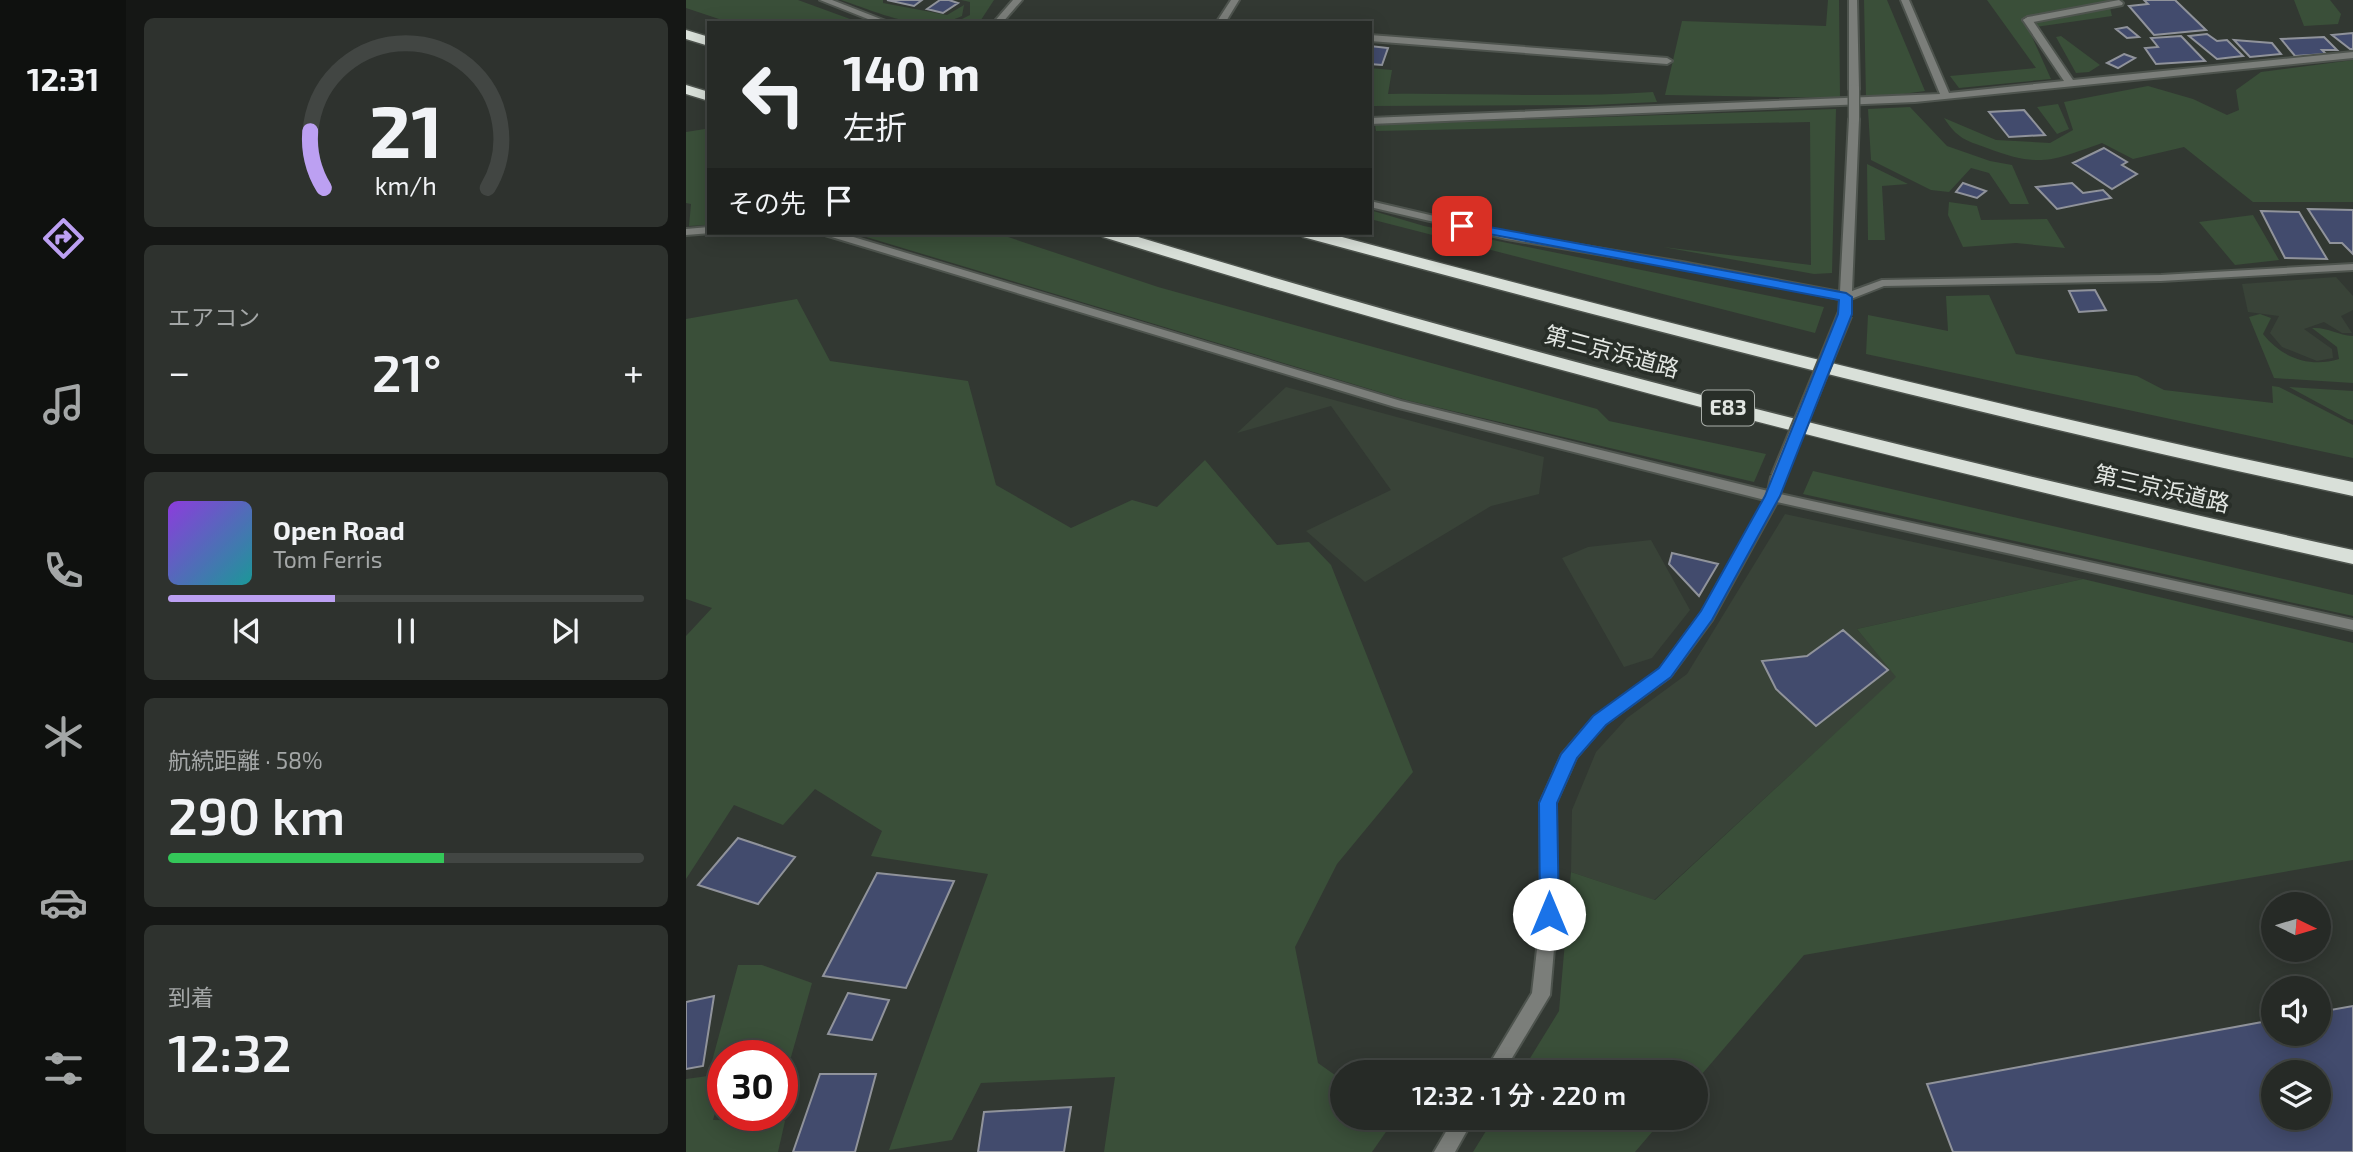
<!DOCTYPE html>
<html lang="ja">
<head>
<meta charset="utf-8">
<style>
  body { margin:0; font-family:"Exo 2","Noto Sans JP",sans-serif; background:#2e322e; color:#f1f3f6; height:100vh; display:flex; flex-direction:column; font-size:26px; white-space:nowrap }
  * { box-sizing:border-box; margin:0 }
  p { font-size:23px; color:#a4a7a7 }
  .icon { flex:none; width:38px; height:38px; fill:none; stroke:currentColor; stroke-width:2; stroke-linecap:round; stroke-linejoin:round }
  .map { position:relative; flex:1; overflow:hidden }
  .side { display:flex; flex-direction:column; gap:18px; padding:18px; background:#151715; width:560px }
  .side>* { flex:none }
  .banner { position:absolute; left:21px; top:21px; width:665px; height:214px; border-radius:0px; box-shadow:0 4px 18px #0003,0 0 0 2px #424643; background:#262a26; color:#f1f3f6; overflow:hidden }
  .needle { width:46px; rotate:95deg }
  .buttons { position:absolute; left:1575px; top:892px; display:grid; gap:14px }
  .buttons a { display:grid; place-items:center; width:70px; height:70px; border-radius:50%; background:#262a26; box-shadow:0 4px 18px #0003,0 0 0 2px #424643; font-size:35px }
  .speed { position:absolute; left:21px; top:1040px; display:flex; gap:14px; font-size:35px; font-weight:700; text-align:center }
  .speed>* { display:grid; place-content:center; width:91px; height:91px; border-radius:50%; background:#262a26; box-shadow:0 4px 18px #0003,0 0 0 2px #424643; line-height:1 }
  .speed .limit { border:10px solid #d22; background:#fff; color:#111 }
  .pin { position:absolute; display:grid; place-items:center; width:60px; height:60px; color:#fff; margin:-30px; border-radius:14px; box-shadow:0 4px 10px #0006 }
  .me { position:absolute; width:77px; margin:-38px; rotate:0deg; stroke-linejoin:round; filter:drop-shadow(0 0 5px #0008) }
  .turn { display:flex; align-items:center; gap:24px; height:147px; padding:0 21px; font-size:32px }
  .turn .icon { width:91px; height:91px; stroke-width:2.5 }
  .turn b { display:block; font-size:49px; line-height:60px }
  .then { display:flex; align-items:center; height:66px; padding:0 21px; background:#0003; gap:14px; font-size:26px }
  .big { font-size:52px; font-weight:600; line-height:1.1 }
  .side .tile { flex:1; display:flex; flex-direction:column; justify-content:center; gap:10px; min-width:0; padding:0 24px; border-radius:10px; background:#2e322e }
  .side .dial { align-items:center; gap:0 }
  .dial svg { height:182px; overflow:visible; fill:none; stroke:#424643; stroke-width:7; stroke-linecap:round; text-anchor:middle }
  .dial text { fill:#f1f3f6; stroke:none }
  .song { display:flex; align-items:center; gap:21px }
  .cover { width:84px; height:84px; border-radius:10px; background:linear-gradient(135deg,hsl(270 70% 55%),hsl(180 70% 35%)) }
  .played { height:7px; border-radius:4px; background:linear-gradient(90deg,#bca0f2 35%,#424643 35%) }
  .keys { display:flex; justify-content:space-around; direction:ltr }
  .heat { display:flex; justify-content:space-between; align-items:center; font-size:38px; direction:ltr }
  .charge { height:10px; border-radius:5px; background:linear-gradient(90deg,#34c759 58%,#424643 0) }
  .trip { position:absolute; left:644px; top:1060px; width:378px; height:70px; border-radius:35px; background:#262a26; box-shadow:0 4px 18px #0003,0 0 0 2px #424643; font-weight:600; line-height:70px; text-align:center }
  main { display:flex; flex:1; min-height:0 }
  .tab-bar { display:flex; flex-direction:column; width:126px; justify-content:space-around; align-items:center; background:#0f110f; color:#a4a7a7 }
  .tab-bar .icon { width:49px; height:49px }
  .tab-bar .active { color:#bca0f2 }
  .tab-bar b { font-size:32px; color:#f1f3f6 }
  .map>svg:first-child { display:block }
</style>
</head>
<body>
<main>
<nav class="tab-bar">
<b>12:31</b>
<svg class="icon active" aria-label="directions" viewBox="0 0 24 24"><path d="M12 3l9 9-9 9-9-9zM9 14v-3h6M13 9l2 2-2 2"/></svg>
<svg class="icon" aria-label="music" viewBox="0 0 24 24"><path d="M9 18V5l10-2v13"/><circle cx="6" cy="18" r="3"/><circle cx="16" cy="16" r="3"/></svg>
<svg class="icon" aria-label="phone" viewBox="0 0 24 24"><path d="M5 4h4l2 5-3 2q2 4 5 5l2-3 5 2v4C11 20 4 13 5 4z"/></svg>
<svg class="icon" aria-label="climate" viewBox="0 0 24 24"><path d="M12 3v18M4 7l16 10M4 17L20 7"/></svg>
<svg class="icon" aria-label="car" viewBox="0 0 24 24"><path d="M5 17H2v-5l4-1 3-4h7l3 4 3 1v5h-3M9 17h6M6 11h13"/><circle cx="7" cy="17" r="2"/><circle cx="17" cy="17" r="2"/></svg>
<svg class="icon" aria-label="filters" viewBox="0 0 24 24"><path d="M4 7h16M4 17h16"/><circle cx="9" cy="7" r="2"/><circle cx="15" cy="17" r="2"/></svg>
</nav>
<section class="side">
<div class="tile dial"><svg viewBox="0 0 100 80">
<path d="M14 69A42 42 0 1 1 86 69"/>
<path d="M14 69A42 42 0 0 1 8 44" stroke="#bca0f2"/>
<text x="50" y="56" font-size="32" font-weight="700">21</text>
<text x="50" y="72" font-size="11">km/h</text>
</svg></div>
<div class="tile"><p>エアコン</p>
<div class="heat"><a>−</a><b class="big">21°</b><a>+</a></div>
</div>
<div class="tile">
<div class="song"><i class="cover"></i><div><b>Open Road</b><p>Tom Ferris</p></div></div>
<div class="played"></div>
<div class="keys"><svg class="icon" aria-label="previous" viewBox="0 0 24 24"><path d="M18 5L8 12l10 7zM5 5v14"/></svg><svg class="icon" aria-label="pause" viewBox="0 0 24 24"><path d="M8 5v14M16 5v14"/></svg><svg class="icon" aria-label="next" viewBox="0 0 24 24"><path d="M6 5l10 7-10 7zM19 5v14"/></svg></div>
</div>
<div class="tile"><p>航続距離 · 58%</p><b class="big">290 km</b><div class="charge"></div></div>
<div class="tile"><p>到着</p><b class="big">12:32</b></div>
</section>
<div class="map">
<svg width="1667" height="1152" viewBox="0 0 1667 1152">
  <rect width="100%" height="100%" fill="#323832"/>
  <path fill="#394338" d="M1650,277l17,19v14l-12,6 11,17h-10l-18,-11 -20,7 28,20 1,9 -16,3 -35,-14 -12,-14 9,-17 -31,-4 -6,-28z
    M600,387l258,70 -5,37 -48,12 -126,76 -59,-51 85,-41 -60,-84 -94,27z
    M1099,514l298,65 -226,50 40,48 -243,223 -83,-28 1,-62 24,-58 31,-34 60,-44z
    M965,540l39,70 -38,48 -28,9 -62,-109 26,-11z"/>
  <path fill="#3a4f39" d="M0,0h112l63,23h-130l-45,-15z
    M155,0h42v3l64,12 17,-10 -2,11c-39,19 -84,-4 -121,-16z
    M275,0h33l-15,23h-25l16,-8v-13z
    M1142,0h11l1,98 -175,-3 17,-74 144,5z
    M1178,0h23l38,91 -59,8z
    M1301,0h137l-14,8 2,8 -84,12 23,51 -92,9 -9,-12 86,-8z
    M1608,0h36l11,14 -3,10 -34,2z
    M1375,36l39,29 -11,7 -13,1 -20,-36z
    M1667,60v142h-100l-69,-55 -51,12 -31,-16c-51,18 -62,25 -115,5 -22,-8 -29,-9 -43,-30l52,22 54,3 23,-13 -9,-28 84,-16 45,13 34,16 12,-5 -3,-20 25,-18z
    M684,68l22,2 -4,24c88,-1 177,4 265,-2l4,10 -64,3 -223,1z
    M1372,104l11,25 -12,5 -20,-27z
    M1224,107l37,39 43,15 22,4 17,39h-19l-21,-31 -18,-5 -22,24 -18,-2 -60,-30 -3,-51z
    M1150,109l-4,164 -18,1 -151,-27 148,18 -1,-143 -434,9 -1,-6z
    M19,129l4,2v94l-20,1 2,-22 -5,-1v-71z
    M1181,164l41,20 -26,2 3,54h-17z
    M1263,202l28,4 4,14 66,-1 18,29 -49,-5 -53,4 -15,-32z
    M684,210l54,16 400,81 -9,26 -445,-114z
    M1567,215l26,45 -44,5 -36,-43z
    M167,233h143l162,54 439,122 12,12 157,33 -12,28 -348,-82z
    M1303,295l27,59 121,22 27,14 109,13 -1,-17 7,1 74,38v33l-487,-104 2,-39 80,16 -2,-35z
    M111,299l33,62 138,20 28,104 75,43 61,-28 25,7 48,-47 72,85 32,-3 22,23 82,207 -76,92 -42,83 23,116 24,17v38h42l6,8 -18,26h-268l11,-75 -134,6 -29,57 -63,10 99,-276 -117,-18 11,-25 -67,-42 -32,36 -49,-20 -48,74v-243l26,-28 -26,-9v-280z
    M1574,314l11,4 -8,16c19,24 47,34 76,25l-2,-12 -25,-19c16,-1 25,7 41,8v47l-79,-5 -25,-61z
    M1603,387l64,4v29l-5,-1z
    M1127,471l540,124v21l-550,-122z
    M1397,579l270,64v217l-549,95 -108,126v-8h-175l38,-62 12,-139 84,28 241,-223 -39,-48z
    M52,965h24l50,18 -21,74 -68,-2v30l-10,35 72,1 -7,31h-92v-73l22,-3z
    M808,1118h170l-29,34h-162z"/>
  <path fill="#424b6d" stroke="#90939b" stroke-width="2" fill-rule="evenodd" d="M201,0h35l-8,6z
    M254,0h9l9,3 -15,10 -16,-4z
    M1458,0h31l31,30 -52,5 -25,-29 19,-2z
    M1441,27l12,10 -12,1 -11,-9z
    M1667,33v16h-3l-18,-14z
    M1521,34l10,7 10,-1 16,16 -26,3 -28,-23z
    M1495,36l24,25 -49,3 -11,-16 13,-1 -7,-9z
    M1638,37l13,13h-15l4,4 -31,2 -14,-17z
    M1548,40l38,3 9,11 -31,3z
    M684,46l18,2 -6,17 -12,-1z
    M1438,54l11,4 -17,10 -11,-5z
    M1338,110l21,25 -36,2 -20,-25z
    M1418,148l23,14 -5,3 15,9 -25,15 -39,-26z
    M1277,183l23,8 -9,7 -21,-6z
    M1386,183l11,10 20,-3 8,8 -54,11 -21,-22z
    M1622,209l45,1v44l-11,-11h-12z
    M1575,211l38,1 28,47 -42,-1z
    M1409,290l11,20 -27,2 -10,-21z
    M986,553l46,11 -19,32 -30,-32z
    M1157,630l45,40 -72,56 -40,-37 -14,-28 45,-5z
    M52,838l57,19 -37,47 -60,-19z
    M191,873l77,8 -48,107 -83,-12z
    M162,993l41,7 -17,40 -44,-6z
    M28,996l-11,70 -17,3v-67z
    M1667,1006v146h-400l-26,-68 346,-64v14h46v-22zM1587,1073h46v45h-46z
    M134,1074h56l-21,78h-62z
    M385,1107l-7,45h-86l6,-40z"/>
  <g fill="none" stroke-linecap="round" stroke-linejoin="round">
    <g stroke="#4e544e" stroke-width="4">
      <path id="lane" d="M327,0h9l-20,23h-9z
        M1433,0l4,3 -1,2 -94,18 -5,-3 5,-3z"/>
    </g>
    <g stroke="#4e544e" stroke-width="4">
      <path id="street" d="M134,0h12l59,23h-13z
        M545,0h8l-14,23h-9z
        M1163,0h8l2,89 -5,3 -5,-3z
        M1215,0h8l40,93 115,-12 -41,-61 5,-3 3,1 42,62 280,-28v6l-438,44 -545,22v-6l570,-24z
        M684,35l297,23 5,3 -5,3 -297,-23z
        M1168,116l5,3 -7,172 30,-11 279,-5 192,-11v6l-192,11 -277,5 -33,13v15l-6,4 -6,-4 1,-15 -158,-31 -175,-29 -137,-32v-6l137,32 175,29 158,30 9,-173z
        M23,227v6h2l-25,2v-6z
        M137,233h17l561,168 367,90 3,-14 7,-5 7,5 -5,17 573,126v10l-576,-128 -65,118 -42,57 -66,48 -28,33 -20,45 1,111 -7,81 -47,78h-19l48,-80 9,-79 -1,-111 22,-49 32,-37 66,-48 42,-57 63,-112 -370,-93 -570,-172z
        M768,1118h20l-19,34h-21z"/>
    </g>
    <g stroke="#4e544e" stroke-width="3">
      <path id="highway" d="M0,30l23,7v9l-23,-7z
        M0,85l23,7v9l-23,-7z
        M415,233h24c405,124 815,226 1228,317v14c-421,-94 -838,-199 -1250,-327z
        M615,233h26c340,91 681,177 1026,249v14c-353,-75 -702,-165 -1050,-259z"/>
    </g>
    <use href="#lane" fill="#7b7e7a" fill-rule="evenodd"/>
    <use href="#street" fill="#7b7e7a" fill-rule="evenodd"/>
    <use href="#highway" fill="#d9e0d9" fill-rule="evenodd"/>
    <g stroke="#4e544e" stroke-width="13" stroke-linecap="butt">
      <path id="street-bridge-far1" d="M1168,89v30"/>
    </g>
    <g stroke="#4e544e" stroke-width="17" stroke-linecap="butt">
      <path id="street-bridge" d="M1092,477l67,-163"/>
    </g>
    <use href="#street-bridge-far1" stroke="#7b7e7a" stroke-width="10"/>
    <use href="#street-bridge" stroke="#7b7e7a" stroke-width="13"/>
  </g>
  <path fill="#1a73e8" stroke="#114b97" stroke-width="2" d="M776,222l384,71 6,4v17l-72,182 -68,124 -41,57 -65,48 -29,33 -20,45 2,111 -3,6 -7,2 -7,-2 -2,-6 -1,-111 22,-49 32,-38 66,-48 42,-57 64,-115 73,-182 1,-14 -382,-72v-5z"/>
  <g text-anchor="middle" stroke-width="7" stroke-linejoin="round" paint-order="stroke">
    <rect fill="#282e28" stroke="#aaafaa" stroke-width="2" x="1016" y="390.5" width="52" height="35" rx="5"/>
    <g font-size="21" font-weight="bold" fill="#e2e6e2">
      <text x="1042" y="415">E83</text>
    </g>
    <g font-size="23" fill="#e2e6e2" stroke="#282e28">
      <text transform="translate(926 352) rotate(15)" y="8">第三京浜道路</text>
      <text transform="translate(1476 489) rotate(13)" y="8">第三京浜道路</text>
    </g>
  </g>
</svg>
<div class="buttons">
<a><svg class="needle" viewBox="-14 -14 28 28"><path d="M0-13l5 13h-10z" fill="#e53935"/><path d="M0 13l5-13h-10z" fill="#a4a7a7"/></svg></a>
<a><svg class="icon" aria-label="sound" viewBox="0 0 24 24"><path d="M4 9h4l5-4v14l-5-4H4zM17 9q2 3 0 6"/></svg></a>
<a><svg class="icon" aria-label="layers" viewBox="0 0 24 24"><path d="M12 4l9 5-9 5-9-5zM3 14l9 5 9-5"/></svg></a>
</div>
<div class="speed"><div class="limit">30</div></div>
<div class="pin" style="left:776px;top:226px;background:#d93025"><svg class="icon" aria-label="arrive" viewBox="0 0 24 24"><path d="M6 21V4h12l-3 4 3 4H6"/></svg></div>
<svg class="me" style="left:863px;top:914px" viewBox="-20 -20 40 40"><circle r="19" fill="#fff"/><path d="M0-13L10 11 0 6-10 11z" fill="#1a73e8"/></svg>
<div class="trip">12:32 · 1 分 · 220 m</div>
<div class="banner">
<div class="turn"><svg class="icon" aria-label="left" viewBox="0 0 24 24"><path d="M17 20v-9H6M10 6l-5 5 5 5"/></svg><div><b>140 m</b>左折</div></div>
<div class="then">その先<svg class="icon" aria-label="arrive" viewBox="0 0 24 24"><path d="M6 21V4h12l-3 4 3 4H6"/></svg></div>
</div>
</div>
</main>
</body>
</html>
